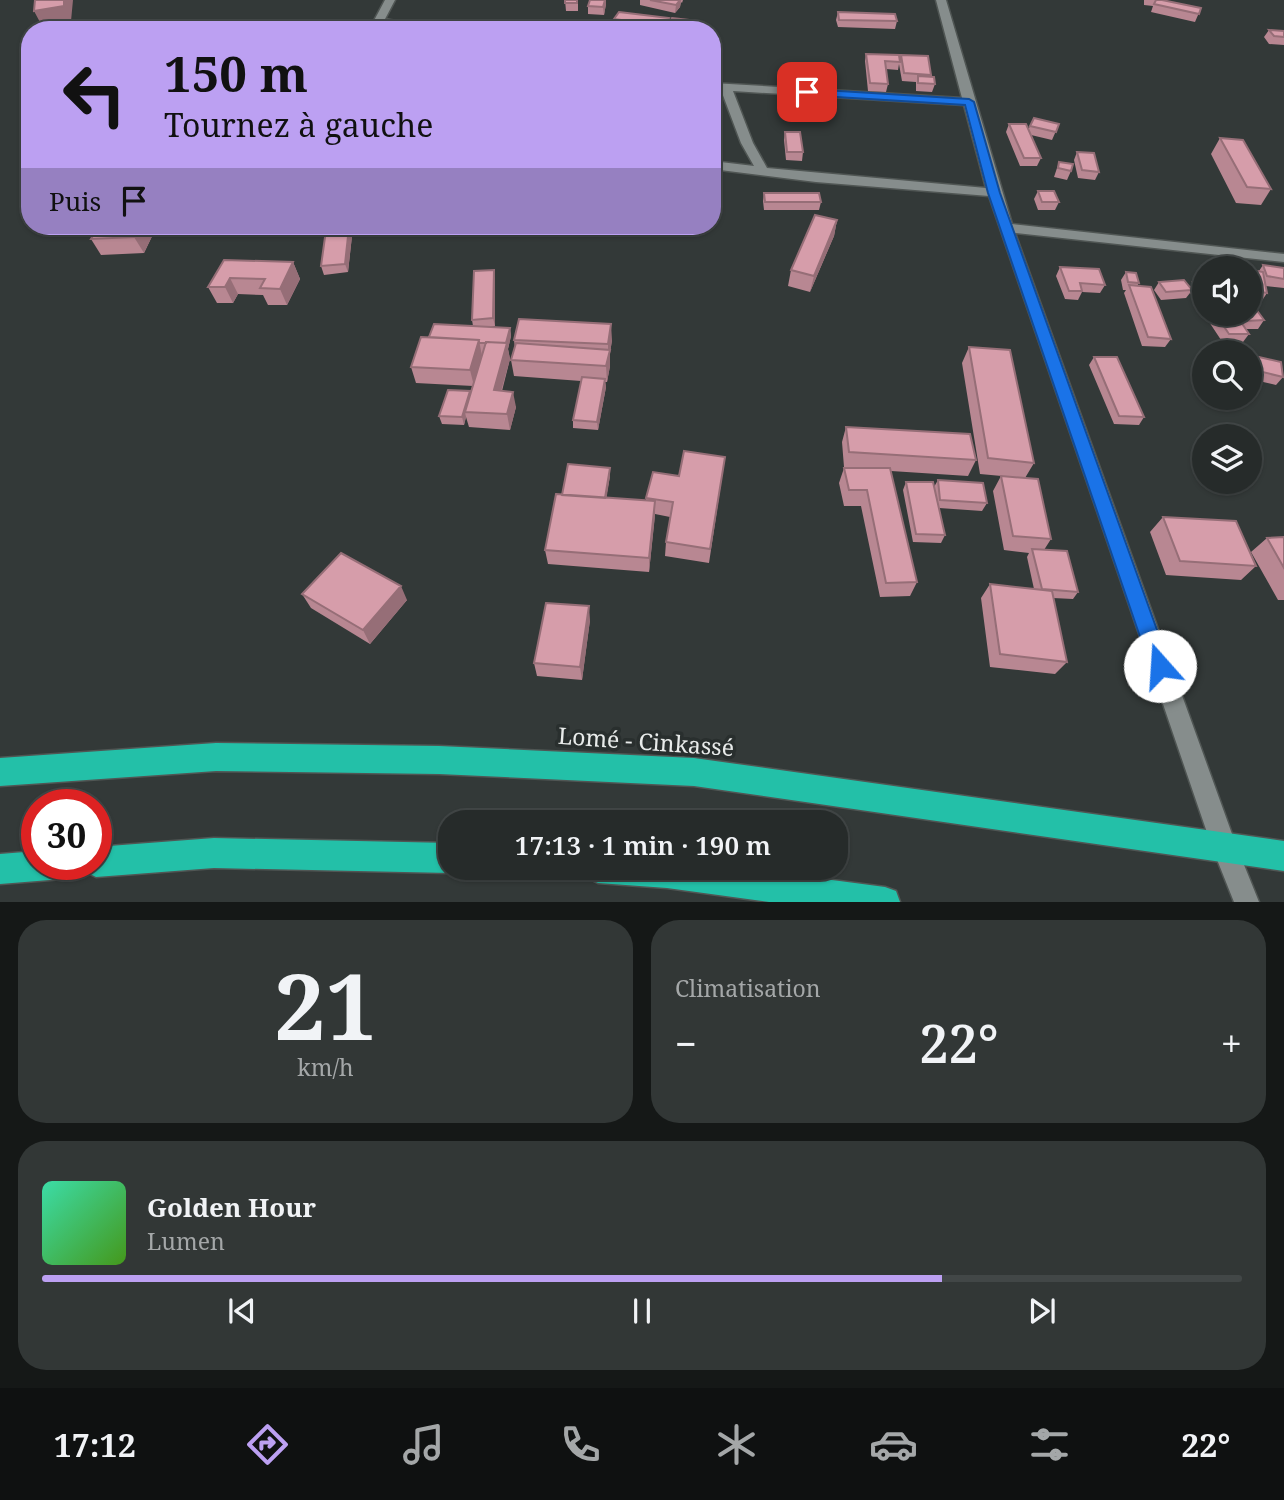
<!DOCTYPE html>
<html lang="fr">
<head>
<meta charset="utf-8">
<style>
  body { margin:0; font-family:"Noto Serif",serif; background:#323736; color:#f1f3f6; height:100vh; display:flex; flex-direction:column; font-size:26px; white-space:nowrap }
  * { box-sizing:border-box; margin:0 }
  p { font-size:23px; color:#a4a7a8 }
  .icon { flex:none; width:38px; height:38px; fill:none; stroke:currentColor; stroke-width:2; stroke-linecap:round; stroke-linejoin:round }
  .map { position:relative; height:902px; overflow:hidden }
  .sheet { display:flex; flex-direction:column; gap:18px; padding:18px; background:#151817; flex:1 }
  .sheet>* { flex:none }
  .top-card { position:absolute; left:21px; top:21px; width:700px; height:214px; border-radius:28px; box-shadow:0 2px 5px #0004,0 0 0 2px #424747; background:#bca0f2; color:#111; overflow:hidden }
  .controls { position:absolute; left:1192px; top:256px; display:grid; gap:14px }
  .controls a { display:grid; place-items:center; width:70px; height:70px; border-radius:50%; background:#262b2a; box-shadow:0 2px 5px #0004,0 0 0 2px #424747; font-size:35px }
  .speed { position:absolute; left:21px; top:789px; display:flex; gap:14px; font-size:35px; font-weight:700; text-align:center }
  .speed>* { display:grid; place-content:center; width:91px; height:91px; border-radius:50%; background:#262b2a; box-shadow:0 2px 5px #0004,0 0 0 2px #424747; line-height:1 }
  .speed .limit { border:10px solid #d22; background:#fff; color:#111 }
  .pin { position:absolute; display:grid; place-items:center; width:60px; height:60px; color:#fff; margin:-30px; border-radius:14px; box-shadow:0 4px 10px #0006 }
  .me { position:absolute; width:77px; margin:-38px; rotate:341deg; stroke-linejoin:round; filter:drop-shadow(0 0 5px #0008) }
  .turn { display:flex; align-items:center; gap:24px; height:147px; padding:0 28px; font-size:32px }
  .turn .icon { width:91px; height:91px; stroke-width:2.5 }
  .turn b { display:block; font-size:49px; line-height:60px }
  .then { display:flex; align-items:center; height:66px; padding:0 28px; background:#0003; gap:14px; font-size:26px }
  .big { font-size:52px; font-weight:600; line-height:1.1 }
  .sheet .widget { flex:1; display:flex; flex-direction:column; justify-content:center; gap:10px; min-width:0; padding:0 24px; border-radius:28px; background:#323736 }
  .sheet .dial { align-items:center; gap:0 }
  .dial b { font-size:91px; line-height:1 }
  .song { display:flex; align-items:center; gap:21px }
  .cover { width:84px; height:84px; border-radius:10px; background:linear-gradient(135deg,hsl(160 70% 55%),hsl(100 70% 35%)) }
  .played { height:7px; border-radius:4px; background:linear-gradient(90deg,#bca0f2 75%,#424747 75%) }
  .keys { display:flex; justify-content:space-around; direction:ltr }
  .heat { display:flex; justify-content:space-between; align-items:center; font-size:38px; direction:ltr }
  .sheet .tiles { flex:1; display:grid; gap:18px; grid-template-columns:1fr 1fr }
  .widget:last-child { grid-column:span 2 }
  .trip { position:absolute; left:438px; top:810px; width:410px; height:70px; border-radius:28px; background:#262b2a; box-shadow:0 2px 5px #0004,0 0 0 2px #424747; font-weight:600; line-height:70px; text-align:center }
  .tabs { display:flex; height:112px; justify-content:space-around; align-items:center; background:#0f1111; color:#a4a7a8 }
  .tabs .icon { width:49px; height:49px }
  .tabs .on { color:#bca0f2 }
  .tabs b { font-size:32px; color:#f1f3f6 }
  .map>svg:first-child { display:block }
</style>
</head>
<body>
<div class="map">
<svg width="1284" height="902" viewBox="0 0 1284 902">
  <rect width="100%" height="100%" fill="#333938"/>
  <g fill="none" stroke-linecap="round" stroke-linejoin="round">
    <g stroke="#505654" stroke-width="3">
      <path id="minor" d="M385,0h10l-10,19 59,11h-27l-35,-6 -3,6h-10z
        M936,0h10l66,224 272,30v8l-269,-29 221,612 23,57h-25l-22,-55 -223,-651 -173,-14 -104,-13v-8l42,5 -13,-23 -20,-53 -9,-1v-6l250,15zM733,91l231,14 22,83 -219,-20 -14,-25z"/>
    </g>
    <g stroke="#505654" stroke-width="3">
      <path id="highway" d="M216,743l223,3 255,12 590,83v30l-590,-85 -255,-12 -223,-3 -216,15v-28z
        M214,838l236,5v25h11l-11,5 -236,-5 -118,9 -10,-5 -4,-8h14v-17z
        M37,851v13h40l-5,10 -10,5 -62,5v-30z
        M583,868h158l144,19 11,4 4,11h-131l-102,-14 -69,-5 -10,-5z"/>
    </g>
    <use href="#minor" fill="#868d8c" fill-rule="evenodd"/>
    <use href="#highway" fill="#23c0a8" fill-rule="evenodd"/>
  </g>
  <path fill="#b88792" d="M565,0h13v11h-12z
    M640,0h43l-1,3 -1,-1 -1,5 -5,6 -35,-8z
    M1144,0h18l39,8 -6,14 -44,-10 2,-6 -9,-1z
    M606,4l-2,11 -16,-1v-8z
    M838,12l59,9 -2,8 -57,-2 -2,-7z
    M669,18v7l29,5h-30v-3l-2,3h-32l-20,-3v-8z
    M1269,30l15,1v14l-15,-1 -5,-7z
    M866,54l34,7 1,-6 30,20v2l4,7 -3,8 -16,-1v-9l-14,-1 -3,-17 -1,6 -12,-1 2,15 -2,8 -18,-1 -3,-30z
    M1034,118l25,6 -7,16 -21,-5 10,23 -4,8h-17l-14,-34 3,-8 19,6z
    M785,132l18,20 -1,9 -16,-1 -2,-20z
    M1220,138l51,51 -10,16 -25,-2 -25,-49z
    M1077,152l22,20 -4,8 -17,-2 -4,-18z
    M1059,162l12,9 -4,9 -13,-3z
    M1038,191l21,11 -4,8h-17l-4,-11z
    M764,193l57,9 -2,8h-55l-1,-9z
    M837,220l-3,16 -24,56 -22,-6 3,-16z
    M99,226h58l-13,27 -43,2 -10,-16z
    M349,227l3,9 -4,36 -24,3 -3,-9z
    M224,260l69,2 7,17 -13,26h-19l-5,-10 -25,-1 -5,9h-16l-9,-16z
    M1263,265l21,3v20l-18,-2 1,7 -6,9 -11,-2v-27l2,-3 7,1z
    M1060,267l45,18 -5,8 -18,-1 -4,8 -13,-1 -9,-23z
    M1126,272l13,11 -2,3 34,53 -6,8 -23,-1 -18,-53 2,-3h-3l-2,-10z
    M495,278v48l-6,1 21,1 1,8 -3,13 2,10 -8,32 14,16 -6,23 -41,-3 -3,-10 -2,8 -22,-1 -3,-8 31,-22 3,-8 -57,-3 -5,-16 18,-30 44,-11 -1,-6z
    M1159,282l31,5 3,-5h11v31h46l14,7 -6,9h-12l3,5 -6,8 -20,1 -33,-50 -4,5 -25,2 -7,-10z
    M514,340h98l-2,13v13l-3,16h-2l1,5 -8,43 -25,-2v-8l8,-39 -67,-5 -3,-16 4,-12z
    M969,347l65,116 -9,15 -45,-4 -18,-111z
    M1250,355l33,22 -7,8 -26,-6z
    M1094,357l50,60 -5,8 -25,-1 -25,-59z
    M846,427l130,33 -8,16 -77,-5 26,111 -7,14 -30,1 -19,-91h-17l-5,-23 5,-15h12l-12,-1 -2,-25z
    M725,457l-16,106 -44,-7 1,-14 4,-25 -15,-3 -6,58 -101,-8 -3,-14 17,-55 48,-19 -4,22 40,3v-3l33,-22z
    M1001,476l50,63 -7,11 34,42 -5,7 -20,-1 14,64 -12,12 -65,-7 -9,-69 9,-14 44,5 -7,-32 2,-4 -25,-3 -11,-59z
    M938,480l49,23 -5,8 -43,-3 6,27 -4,8 -28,-1 -10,-52 3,-8 28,5z
    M1163,517l93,49 -15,14 -75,-5 -16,-43z
    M1284,537v63h-6l-27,-48 16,-14z
    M302,594l105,6 -37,44 -59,-36z
    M590,620l-8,60 -45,-4 -3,-13z"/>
  <path fill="#966e77" d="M64,0h9l-2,21 -29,5 -8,-15z
    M605,0h1v4l-2,11 -1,-8z
    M681,0l-1,7 -5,6 1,-8z
    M669,18l-1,8 -2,4h-2v-4z
    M837,220l-3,16 -24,56 4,-16z
    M140,226h17l-13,27 -10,-16z
    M349,227l3,9 -4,36 -3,-8z
    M293,262l7,17 -13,26 -7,-16z
    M494,270l1,8v48l-2,-8z
    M230,278l8,16 -5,9 -8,-16z
    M611,324l1,16 -2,13v13l-3,16 -1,-16 2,-11v-11z
    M510,328l1,8 -3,13 2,10 -13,47 -3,-16z
    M479,340l3,16 -8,30 -4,-16z
    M605,379l1,8 -8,43 -1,-8z
    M470,391l1,9 -6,12 1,5 -2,8 -2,-8z
    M513,392l3,15 -6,23 -3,-16z
    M610,468v8l-5,32 -1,-8z
    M655,501v15l-6,56v-14z
    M401,586l6,14 -37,44 -7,-14z
    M589,606l1,14 -8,60 -2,-13z"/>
  <path fill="#d69daa" stroke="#966e77" stroke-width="2" d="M35,0h29v6l-30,5z
    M565,0h12v3h-12z
    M590,0h15l-2,7 -15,-1z
    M650,0h30l-4,5z
    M1156,0h6l39,8 -2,6 -45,-10z
    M619,12l50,6 -5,8 -50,-7z
    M838,12l57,2 2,7 -58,-1z
    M672,18l27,3 -3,8 -28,-3z
    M408,24l28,5 -35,1z
    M1269,30l15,1v6l-10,-1z
    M866,54l33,1 1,7 -15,-1 3,23 -18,-1z
    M901,55l27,1 3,19 -27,-2z
    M918,76l16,1 1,7 -17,-1z
    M1034,118l25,6 -3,8 -26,-6z
    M1009,124h17l15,34h-17z
    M785,132h15l3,20h-16z
    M1220,138l23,2 28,49 -24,-2z
    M1077,152l17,1 5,19 -17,-2z
    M1059,162l14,2 -2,7 -13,-3z
    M1038,191h16l5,11h-17z
    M764,193h55l2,9h-56z
    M815,215l22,5 -23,56 -23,-6z
    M99,226h41l-6,11 -43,2z
    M349,227l-4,37 -24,2 5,-36z
    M224,260l69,2 -13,27 -20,-1 5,-9 -35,-1 -5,9h-17z
    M1263,265l21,3v11l-17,-3z
    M1060,267l39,2 6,16 -25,-2 2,8h-13z
    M494,270l-1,48 -21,2 2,-49z
    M1252,270l11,2 4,21 -12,-2z
    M1126,272l10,1 3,10 -11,-1z
    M1184,280l8,10 -26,2 -7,-10z
    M1193,282h11v16z
    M1129,285l22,2 20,52 -23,-2z
    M1250,301l14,19 -18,1 -6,-8h10z
    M1215,313h20l14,21h-20z
    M519,319l92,5 -3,20 -94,-4z
    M434,324l76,4 -4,15 -20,-1v1h-7v-3l-50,-3z
    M421,337l58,3 -9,30 -59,-3z
    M486,342l21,1 -13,47 19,2 -6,22 -42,-2z
    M516,343l94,7 -4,16 -95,-6z
    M969,347l41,3 24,113 -46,-5z
    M1215,347l19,5h-19z
    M1250,355l31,7 2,15 -33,-8z
    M1094,357h23l27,60 -25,-1z
    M582,377l23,2 -8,43 -24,-2z
    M448,390l22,1 -8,26 -23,-1z
    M846,427l124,7 6,26 -127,-8z
    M684,451l41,6 -15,92 -44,-7 7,-40 -27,-4 7,-26 26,4z
    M568,464l42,4 -5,30 -43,-3z
    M844,468h46l27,114 -31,1 -19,-93h-18z
    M1001,476l37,3 13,60 -38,-3z
    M938,480l45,3 4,20 -47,-3z
    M906,482h27l12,53 -29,-1z
    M556,494l99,7 -6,57 -104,-8z
    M1163,517l73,4 20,45 -76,-5z
    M1284,537v31l-17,-30z
    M1032,549l35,2 11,41 -36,-3z
    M341,553l60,33 -38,44 -61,-36z
    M990,584l62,7 15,71 -67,-8z
    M546,603l43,3 -9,61 -46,-4z"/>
  <path fill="#1a73e8" stroke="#114b97" stroke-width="2" d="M807,89l162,10 5,3 26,91 170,473 -3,7 -7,2 -7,-2 -3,-7 -162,-473 -23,-88 -161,-10v-5z"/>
  <g text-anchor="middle" stroke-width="7" stroke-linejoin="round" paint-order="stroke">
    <g font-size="23" fill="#e8ebea" stroke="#292f2e">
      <text transform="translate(646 742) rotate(4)" y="8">Lomé - Cinkassé</text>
    </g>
  </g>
</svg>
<div class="controls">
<a><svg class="icon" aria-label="sound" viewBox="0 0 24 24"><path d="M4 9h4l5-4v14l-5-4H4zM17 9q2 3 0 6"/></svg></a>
<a><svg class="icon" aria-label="search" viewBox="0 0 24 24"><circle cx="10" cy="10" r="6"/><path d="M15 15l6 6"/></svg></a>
<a><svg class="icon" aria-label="layers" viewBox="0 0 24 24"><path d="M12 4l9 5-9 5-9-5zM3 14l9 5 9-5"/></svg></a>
</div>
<div class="speed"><div class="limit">30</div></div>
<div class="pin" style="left:807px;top:92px;background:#d93025"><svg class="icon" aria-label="arrive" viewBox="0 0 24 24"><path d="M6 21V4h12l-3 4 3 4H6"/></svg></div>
<svg class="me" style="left:1160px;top:666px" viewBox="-20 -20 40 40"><circle r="19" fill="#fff"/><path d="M0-13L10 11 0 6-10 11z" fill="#1a73e8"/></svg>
<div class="trip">17:13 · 1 min · 190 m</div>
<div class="top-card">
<div class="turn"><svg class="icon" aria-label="left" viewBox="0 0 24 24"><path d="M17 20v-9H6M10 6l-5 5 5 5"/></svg><div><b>150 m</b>Tournez à gauche</div></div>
<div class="then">Puis<svg class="icon" aria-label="arrive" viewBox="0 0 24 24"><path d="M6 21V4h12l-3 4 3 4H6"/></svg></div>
</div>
</div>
<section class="sheet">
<div class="tiles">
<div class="widget dial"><b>21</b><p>km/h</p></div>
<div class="widget"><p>Climatisation</p>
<div class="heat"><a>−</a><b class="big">22°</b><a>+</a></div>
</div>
<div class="widget">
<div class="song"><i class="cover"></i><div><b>Golden Hour</b><p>Lumen</p></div></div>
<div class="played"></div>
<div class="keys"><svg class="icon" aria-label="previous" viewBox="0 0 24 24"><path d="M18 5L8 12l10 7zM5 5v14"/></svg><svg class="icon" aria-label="pause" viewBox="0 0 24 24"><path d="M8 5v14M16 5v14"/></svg><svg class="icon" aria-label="next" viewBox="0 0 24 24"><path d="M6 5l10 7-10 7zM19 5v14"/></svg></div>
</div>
</div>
</section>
<nav class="tabs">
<b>17:12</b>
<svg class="icon on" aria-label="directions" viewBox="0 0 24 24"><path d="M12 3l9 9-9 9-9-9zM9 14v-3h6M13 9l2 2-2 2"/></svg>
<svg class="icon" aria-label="music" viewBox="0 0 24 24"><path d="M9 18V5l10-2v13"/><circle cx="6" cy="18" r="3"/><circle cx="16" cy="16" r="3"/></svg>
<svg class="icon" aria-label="phone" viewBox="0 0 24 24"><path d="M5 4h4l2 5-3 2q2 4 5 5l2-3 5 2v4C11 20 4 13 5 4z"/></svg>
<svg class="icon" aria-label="climate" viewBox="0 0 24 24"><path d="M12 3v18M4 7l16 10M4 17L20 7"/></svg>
<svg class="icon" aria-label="car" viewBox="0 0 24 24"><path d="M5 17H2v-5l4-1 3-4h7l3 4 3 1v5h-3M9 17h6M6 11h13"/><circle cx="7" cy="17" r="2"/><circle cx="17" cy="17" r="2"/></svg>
<svg class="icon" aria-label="filters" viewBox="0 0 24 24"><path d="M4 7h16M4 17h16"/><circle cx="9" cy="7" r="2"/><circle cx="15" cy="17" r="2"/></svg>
<b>22°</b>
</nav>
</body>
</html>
